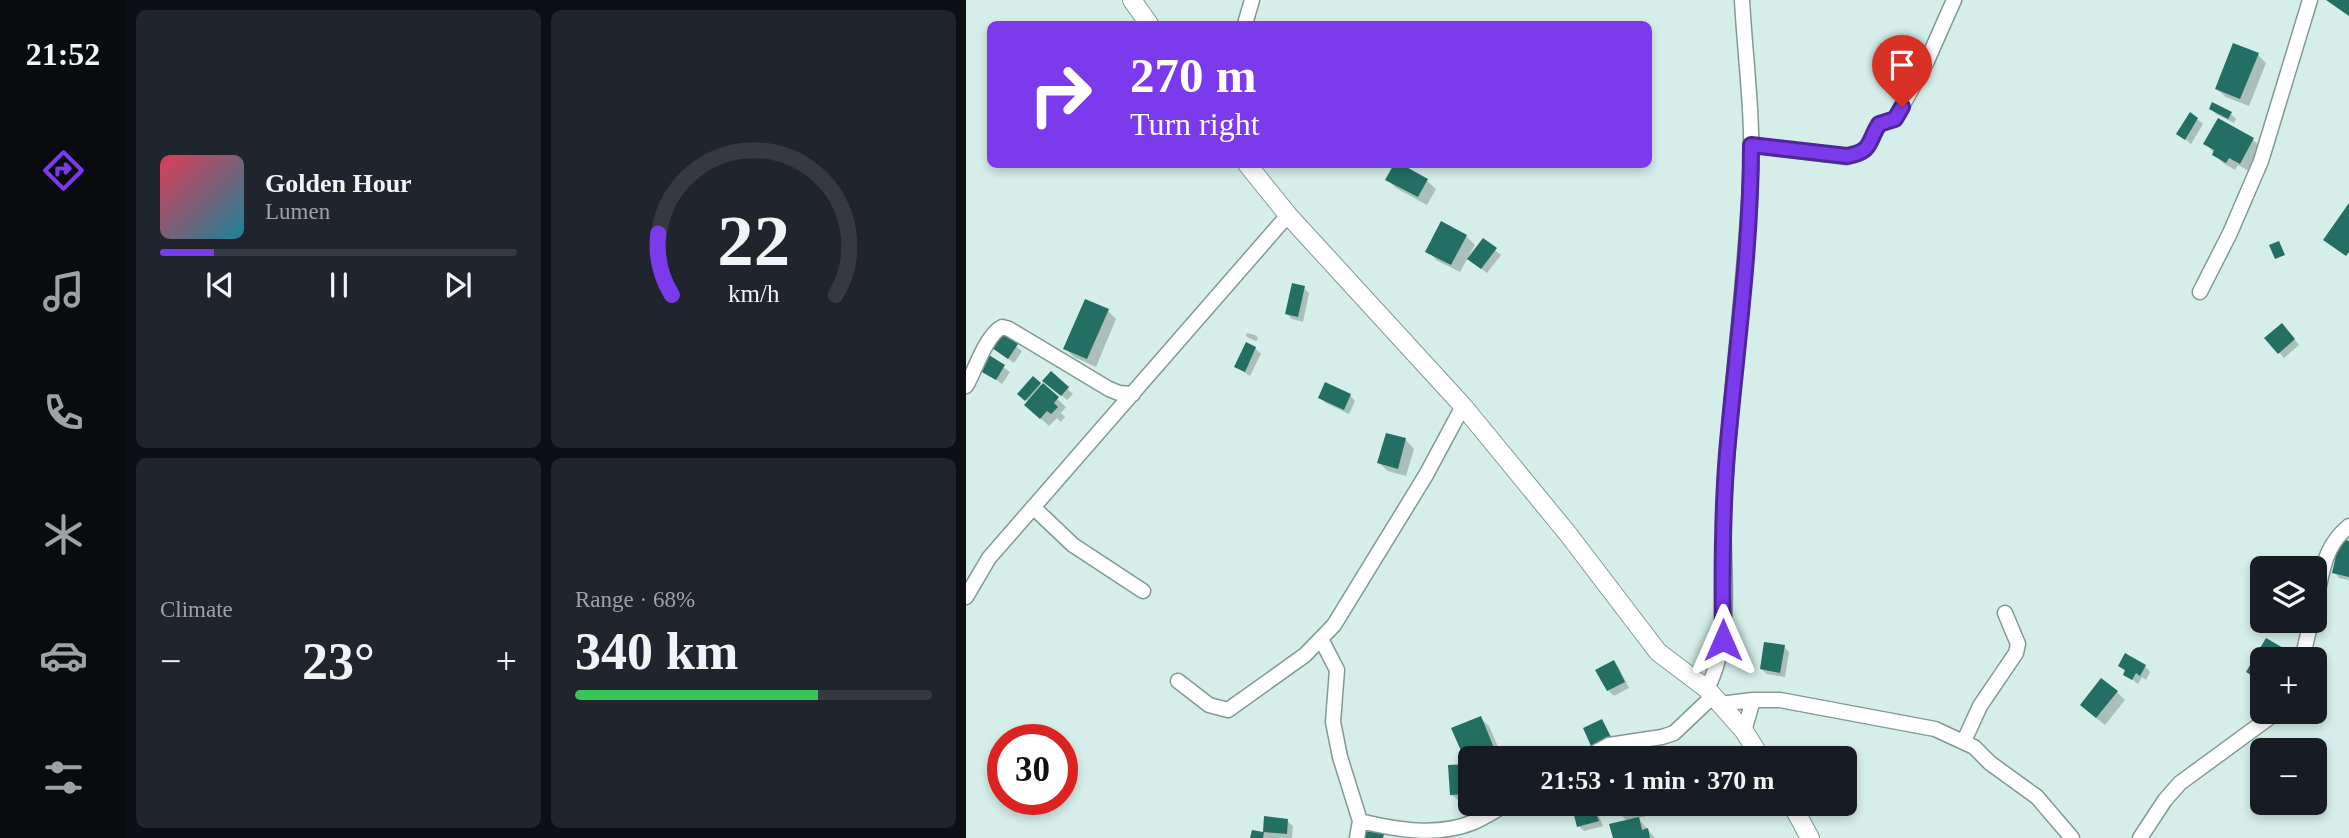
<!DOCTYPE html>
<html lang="en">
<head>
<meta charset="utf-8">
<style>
  body { margin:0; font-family:Georgia,serif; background:#20242c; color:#f1f3f6; height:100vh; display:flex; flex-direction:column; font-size:26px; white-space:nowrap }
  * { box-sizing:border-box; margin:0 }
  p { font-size:23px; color:#9ea1a6 }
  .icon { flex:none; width:38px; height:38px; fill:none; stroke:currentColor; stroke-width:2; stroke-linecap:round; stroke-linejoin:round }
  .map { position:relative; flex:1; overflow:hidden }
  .details { display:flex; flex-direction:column; gap:10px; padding:10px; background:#0d0f14; width:840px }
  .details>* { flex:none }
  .hud { position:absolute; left:21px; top:21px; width:665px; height:147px; border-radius:10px; box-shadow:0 4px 10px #0003; background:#7c3aed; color:#fff; overflow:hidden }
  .fabs { position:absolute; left:1284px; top:556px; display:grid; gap:14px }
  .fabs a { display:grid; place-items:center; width:77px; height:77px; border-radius:10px; background:#171b24; box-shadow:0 4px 10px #0003; font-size:35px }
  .speed { position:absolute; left:21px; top:724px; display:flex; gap:14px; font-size:35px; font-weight:700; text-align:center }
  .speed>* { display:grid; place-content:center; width:91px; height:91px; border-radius:50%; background:#171b24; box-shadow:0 4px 10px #0003; line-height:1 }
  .speed .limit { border:10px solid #d22; background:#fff; color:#111 }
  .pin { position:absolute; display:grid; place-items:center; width:60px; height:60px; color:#fff; margin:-72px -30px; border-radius:50% 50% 50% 0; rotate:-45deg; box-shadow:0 0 7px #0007 }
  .pin .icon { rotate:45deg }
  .me { position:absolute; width:77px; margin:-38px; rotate:0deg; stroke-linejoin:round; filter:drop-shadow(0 0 5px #0008) }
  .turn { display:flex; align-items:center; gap:24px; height:147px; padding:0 28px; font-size:32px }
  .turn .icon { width:91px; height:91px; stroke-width:2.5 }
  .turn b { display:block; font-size:49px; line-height:60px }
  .big { font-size:52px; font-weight:700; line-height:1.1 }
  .details .tile { flex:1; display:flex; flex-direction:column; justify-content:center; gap:10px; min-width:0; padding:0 24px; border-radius:10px; background:#20242c }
  .details .dial { align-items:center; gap:0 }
  .dial svg { height:182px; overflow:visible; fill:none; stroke:#363941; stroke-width:7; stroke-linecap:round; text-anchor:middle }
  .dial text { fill:#f1f3f6; stroke:none }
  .song { display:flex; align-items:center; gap:21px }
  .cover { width:84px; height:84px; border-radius:10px; background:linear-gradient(135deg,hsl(350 70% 55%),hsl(190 70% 35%)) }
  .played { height:7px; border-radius:4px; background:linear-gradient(90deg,#7c3aed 15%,#363941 15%) }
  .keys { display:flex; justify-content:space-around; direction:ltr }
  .heat { display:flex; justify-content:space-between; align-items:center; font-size:38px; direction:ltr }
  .charge { height:10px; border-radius:5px; background:linear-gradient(90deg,#34c759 68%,#363941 0) }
  .details .tiles { flex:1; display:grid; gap:10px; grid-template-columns:repeat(2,1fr) }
  .trip { position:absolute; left:492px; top:746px; width:399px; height:70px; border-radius:10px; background:#171b24; box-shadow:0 4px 10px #0003; font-weight:700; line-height:70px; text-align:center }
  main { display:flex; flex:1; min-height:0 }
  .menu { display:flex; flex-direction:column; width:126px; justify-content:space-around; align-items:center; background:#090b0e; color:#9ea1a6 }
  .menu .icon { width:49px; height:49px }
  .menu .active { color:#7c3aed }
  .menu b { font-size:32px; color:#f1f3f6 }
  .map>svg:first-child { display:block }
</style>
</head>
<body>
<main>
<nav class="menu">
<b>21:52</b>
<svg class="icon active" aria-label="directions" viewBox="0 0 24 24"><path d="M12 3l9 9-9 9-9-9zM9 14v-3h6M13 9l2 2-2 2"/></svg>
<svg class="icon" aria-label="music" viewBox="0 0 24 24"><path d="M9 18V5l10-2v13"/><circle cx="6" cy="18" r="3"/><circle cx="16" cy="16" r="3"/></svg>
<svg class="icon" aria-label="phone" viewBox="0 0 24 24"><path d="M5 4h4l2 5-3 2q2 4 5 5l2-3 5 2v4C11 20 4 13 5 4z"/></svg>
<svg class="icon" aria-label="climate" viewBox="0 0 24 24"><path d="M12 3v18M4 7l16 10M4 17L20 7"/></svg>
<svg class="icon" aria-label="car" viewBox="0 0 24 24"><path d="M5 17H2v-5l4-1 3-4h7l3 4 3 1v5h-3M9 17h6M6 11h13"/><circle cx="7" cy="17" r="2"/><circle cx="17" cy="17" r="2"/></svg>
<svg class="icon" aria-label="filters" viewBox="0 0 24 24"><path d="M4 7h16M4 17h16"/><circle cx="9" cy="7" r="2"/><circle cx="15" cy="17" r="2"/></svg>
</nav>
<section class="details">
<div class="tiles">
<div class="tile">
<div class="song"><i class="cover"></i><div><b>Golden Hour</b><p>Lumen</p></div></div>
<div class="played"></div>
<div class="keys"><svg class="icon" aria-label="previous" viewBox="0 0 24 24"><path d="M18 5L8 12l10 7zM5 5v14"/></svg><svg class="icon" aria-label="pause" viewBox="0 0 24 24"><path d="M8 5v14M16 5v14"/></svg><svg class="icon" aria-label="next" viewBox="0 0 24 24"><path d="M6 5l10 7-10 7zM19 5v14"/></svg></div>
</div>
<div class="tile dial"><svg viewBox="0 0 100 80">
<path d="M14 69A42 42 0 1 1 86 69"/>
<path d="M14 69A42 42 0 0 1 8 42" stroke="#7c3aed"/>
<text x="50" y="56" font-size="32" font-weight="700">22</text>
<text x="50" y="72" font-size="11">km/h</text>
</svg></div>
<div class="tile"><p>Climate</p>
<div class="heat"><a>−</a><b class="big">23°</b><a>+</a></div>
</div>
<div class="tile"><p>Range · 68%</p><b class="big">340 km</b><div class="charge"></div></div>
</div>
</section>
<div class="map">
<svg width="1383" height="838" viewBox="0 0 1383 838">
  <rect width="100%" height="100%" fill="#d5eee9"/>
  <path fill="#0003" d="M233,21l18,3h-19z
    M1292,55l8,8 -17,43 -23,-9 -9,-8z
    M1247,104l18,10 5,5 -2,4 -18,-9 -5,-5z
    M1231,119l6,5 -12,20 -12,-10z
    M1252,121l35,19 9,8 -13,23 -11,-6 -3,5 -12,-7 -17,-19z
    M431,164l30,17 9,8 -9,16 -31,-17 -9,-9z
    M500,236l9,9 -15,27 -24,-12 -8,-9z
    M517,241l18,14 -14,18 -12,-9z
    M338,288l5,5 -6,29 -11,-3 -5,-5z
    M142,311l8,8 -20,48 -22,-10 -8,-8z
    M1322,331l11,14 -15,13 -5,-6z
    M281,333l8,2 3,3 -2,3 -7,-3 -3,-2z
    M37,336l19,15 -8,12 -20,-15z
    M289,348l6,6 -11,22 -14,-9z
    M24,358l20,14 -8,12 -19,-14z
    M85,374l22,20 -6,6 -17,-14z
    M67,378l33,29 -5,6 4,4 -4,5 -4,-4 -8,8 -14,-13 -6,-11 -9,-8z
    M384,395l5,6 -6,13 -23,-11 -6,-5z
    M421,435l19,5 8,9 -8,27 -18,-5 -9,-8z
    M1383,543v37l-10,-2 -5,-6z
    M1301,640l28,20h-32v24l-15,-12z
    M818,647l5,5 -4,25 -18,-3 -6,-5z
    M648,662l5,6 10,20 -15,8 -6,-6z
    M1154,666h25l5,6 -4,8 -4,-3 -4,7 -13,-10 1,-2z
    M1151,692l8,8 -20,25 -15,-12z
    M514,718l9,8 13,30 -32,2v4l-4,-3z
    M501,766l3,3v30l-12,1 -6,-5z
    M591,803h19l1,4 14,-4 5,6 7,17 -19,5 -5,-5 -4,-15 -11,2z
    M650,803h38l2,11 -18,4 17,20h-41l14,-16 -10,-10z
    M691,803h30l1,7h-23z
    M299,818l22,3 6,5 -1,12h-40l1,-6 11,2z"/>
  <path fill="#236f64" d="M1360,0h23v16z
    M1267,43l26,10 -19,46 -25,-10z
    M1246,102l20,10 -4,7 -19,-10z
    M1224,112l8,6 -13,22 -9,-6z
    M1252,118l36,20 -14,26 -11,-6 -3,5 -14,-8 2,-5 -11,-6z
    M428,164h7l27,15 -10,18 -33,-17z
    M1383,203v49l-3,4 -23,-16z
    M475,221l26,14 -16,30 -26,-13z
    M517,238l14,10 -16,21 -14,-10z
    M1313,241l6,14 -10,4 -6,-14z
    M326,283l13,3 -7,31 -13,-3z
    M119,299l24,10 -22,50 -24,-10z
    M1316,323l13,16 -17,15 -14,-16z
    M37,333l15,11 -10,15 -16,-11z
    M280,342l10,5 -11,25 -11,-5z
    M23,355l16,10 -9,15 -16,-9z
    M85,371l18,16 -8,9 -19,-15z
    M67,376l8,7 -16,18 -8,-7z
    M359,382l26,12 -7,16 -26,-12z
    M77,383l16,14 -5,6 4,4 -7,7 -4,-3 -7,8 -16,-14z
    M420,433l20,5 -8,31 -21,-6z
    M1374,538l9,3v36l-17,-4z
    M1300,638l24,14 -5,8h-22v22l-17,-10z
    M798,642l21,3 -5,28 -20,-4z
    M1159,653l21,12 -6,11 -4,-3 -4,7 -9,-5 2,-5 -7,-4z
    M648,660l11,22 -18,9 -12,-21z
    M1135,678l17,13 -22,27 -16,-13z
    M515,716l13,32 -29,12 -14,-32z
    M636,719l9,18 -20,9 -8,-18z
    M501,764l3,30 -20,1 -2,-30z
    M619,803h7l7,18 -22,6 -5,-20z
    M648,803h34v3l-32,7z
    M298,816l24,3 -1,15 -23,-2 -1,6h-13l2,-8 11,2z
    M673,817l3,13 6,-2 2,10h-37l-4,-14z
    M401,828l18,3 -2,7h-19z"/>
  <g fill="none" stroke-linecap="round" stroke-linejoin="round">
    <g stroke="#839995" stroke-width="17">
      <path id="minor" d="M279,24l7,-24
        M785,145l96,12c26,-6 20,-13 32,-33l16,-5 32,-58 27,-61
        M1234,292l30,-59 31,-72 49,-161
        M0,386c9,-15 20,-51 36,-59l7,2 100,60 10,4 14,1
        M67,507l40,38 70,46
        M0,597l23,-39 299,-343
        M1349,603c8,-31 8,-56 34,-77
        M355,639l16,31 -4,52 7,35 20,64 -3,17
        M1336,660l9,-39
        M212,681l31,24 19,5 77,-55 29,-30 92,-150 37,-69
        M741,689c29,-57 13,-126 17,-187 6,-111 22,-222 27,-333 2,-56 -6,-113 -9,-169
        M754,704l33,-4h27l155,29 39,18 16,16 47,34 35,41
        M778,731l9,-31
        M998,741l16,-35 36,-53 2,-9 -13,-31
        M619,758l24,-13 53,-8 12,-4 39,-37
        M394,821c38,9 77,16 114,1 12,-5 23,-13 35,-19
        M1174,838l25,-38 15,-17 97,-71"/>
    </g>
    <g stroke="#839995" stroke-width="20">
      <path id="tertiary" d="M166,0l17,24
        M281,164l41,51 175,191 105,128 90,118 49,37 37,42 17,27
        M825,803l19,35"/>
    </g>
    <use href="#minor" stroke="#fff" stroke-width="14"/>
    <use href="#tertiary" stroke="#fff" stroke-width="18"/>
  </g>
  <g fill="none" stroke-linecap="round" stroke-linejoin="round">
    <g stroke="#51269a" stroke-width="18">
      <path id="route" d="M757,640c-1,-62 -1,-125 4,-187 9,-102 24,-205 24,-308l96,11c26,-5 20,-13 32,-32l16,-5 7,-12"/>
    </g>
    <use href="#route" stroke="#7c3aed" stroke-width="12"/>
  </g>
</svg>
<div class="fabs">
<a><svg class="icon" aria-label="layers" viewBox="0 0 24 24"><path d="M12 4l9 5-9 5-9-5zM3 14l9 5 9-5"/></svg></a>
<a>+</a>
<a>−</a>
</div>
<div class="speed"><div class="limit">30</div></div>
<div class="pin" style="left:936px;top:107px;background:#d93025"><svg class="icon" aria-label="arrive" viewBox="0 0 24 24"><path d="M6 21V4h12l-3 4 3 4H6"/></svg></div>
<svg class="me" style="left:757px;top:640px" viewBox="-20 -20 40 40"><path d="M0-17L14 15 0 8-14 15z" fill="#7c3aed" stroke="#fff" stroke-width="4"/></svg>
<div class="trip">21:53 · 1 min · 370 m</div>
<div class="hud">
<div class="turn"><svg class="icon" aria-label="right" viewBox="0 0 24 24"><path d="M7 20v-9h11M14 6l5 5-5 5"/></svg><div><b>270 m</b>Turn right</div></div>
</div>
</div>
</main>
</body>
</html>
